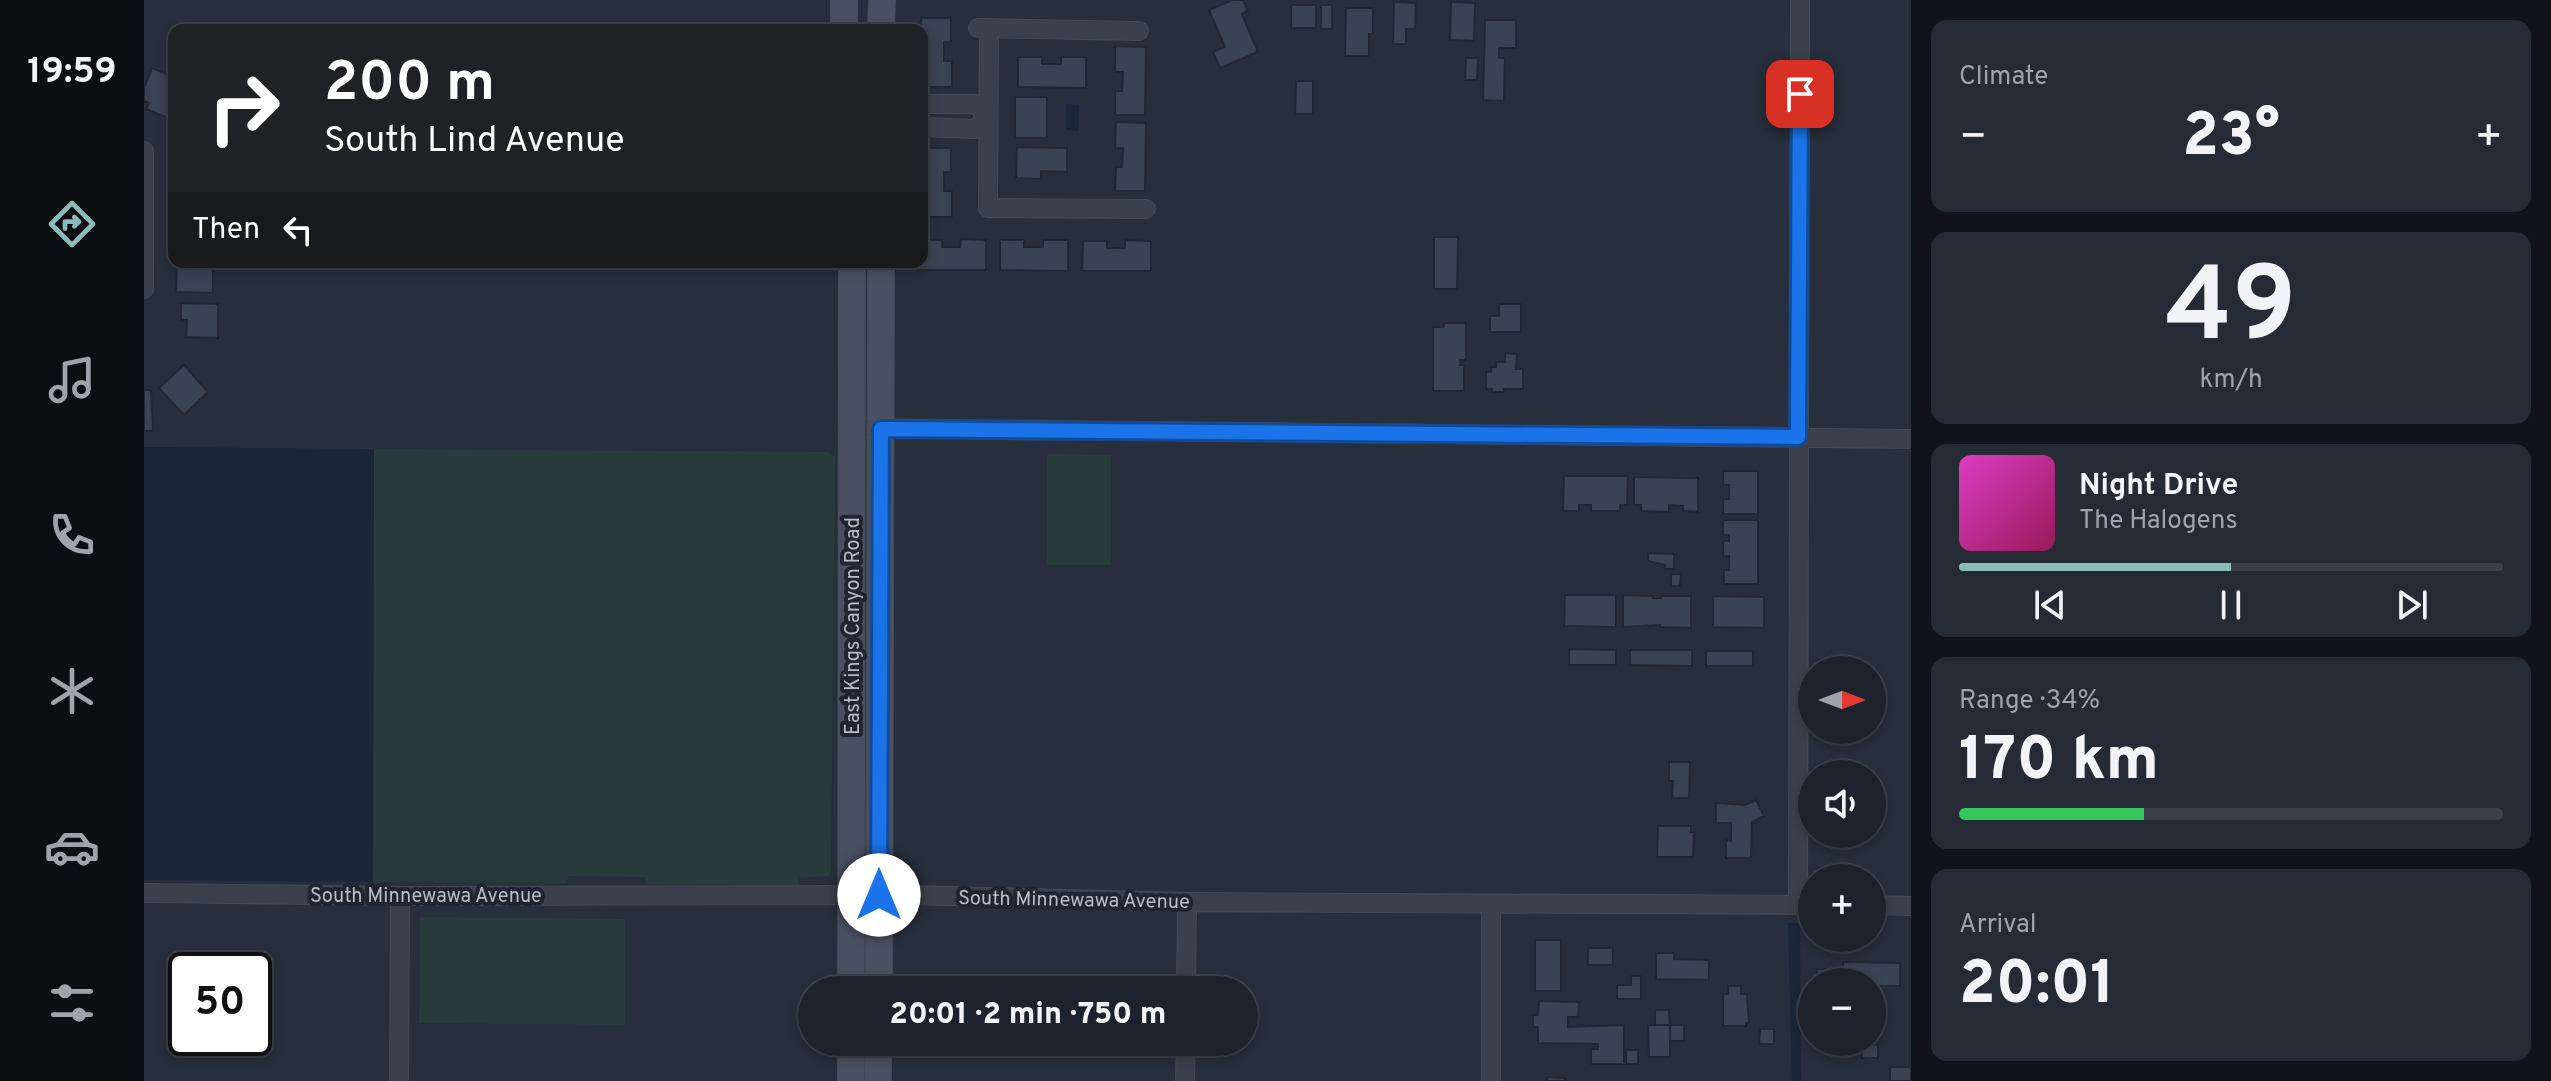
<!DOCTYPE html>
<html lang="en">
<head>
<meta charset="utf-8">
<style>
  body { margin:0; font-family:Overpass,sans-serif; background:#252b35; color:#f1f3f6; height:100vh; display:flex; flex-direction:column; font-size:30px; white-space:nowrap }
  * { box-sizing:border-box; margin:0 }
  p { font-size:26px; color:#a0a4aa }
  .icon { flex:none; width:44px; height:44px; fill:none; stroke:currentColor; stroke-width:2; stroke-linecap:round; stroke-linejoin:round }
  .map { position:relative; flex:1; overflow:hidden }
  .panel { display:flex; flex-direction:column; gap:20px; padding:20px; background:#101319; width:640px }
  .panel>* { flex:none }
  .guide { position:absolute; left:24px; top:24px; width:760px; height:244px; border-radius:16px; box-shadow:0 4px 12px #0003,0 0 0 2px #3b4049; background:#202124; color:#fff; overflow:hidden }
  .needle { width:52px; rotate:90deg }
  .controls { position:absolute; left:1654px; top:656px; display:grid; gap:16px }
  .controls a { display:grid; place-items:center; width:88px; height:88px; border-radius:50%; background:#1d232d; box-shadow:0 4px 12px #0003,0 0 0 2px #3b4049; font-size:40px }
  .speed { position:absolute; left:24px; top:952px; display:flex; gap:16px; font-size:40px; font-weight:700; text-align:center }
  .speed>* { display:grid; place-content:center; width:104px; height:104px; border-radius:50%; background:#1d232d; box-shadow:0 4px 12px #0003,0 0 0 2px #3b4049; line-height:1 }
  .speed .limit { border:4px solid #111; border-radius:12px; background:#fff; color:#111 }
  .pin { position:absolute; display:grid; place-items:center; width:68px; height:68px; color:#fff; margin:-34px; border-radius:16px; box-shadow:0 4px 12px #0006 }
  .me { position:absolute; width:88px; margin:-44px; rotate:0deg; stroke-linejoin:round; filter:drop-shadow(0 0 6px #0008) }
  .turn { display:flex; align-items:center; gap:28px; height:168px; padding:0 24px; font-size:36px }
  .turn .icon { width:104px; height:104px; stroke-width:2.5 }
  .turn b { display:block; font-size:56px; line-height:68px }
  .then { display:flex; align-items:center; height:76px; padding:0 24px; background:#0003; gap:16px; font-size:30px }
  .big { font-size:60px; font-weight:800; line-height:1.1 }
  .panel .widget { flex:1; display:flex; flex-direction:column; justify-content:center; gap:12px; min-width:0; padding:0 28px; border-radius:16px; background:#252b35 }
  .panel .dial { align-items:center; gap:0 }
  .dial b { font-size:104px; line-height:1 }
  .song { display:flex; align-items:center; gap:24px }
  .cover { width:96px; height:96px; border-radius:12px; background:linear-gradient(135deg,hsl(310 70% 55%),hsl(330 70% 35%)) }
  .played { height:8px; border-radius:4px; background:linear-gradient(90deg,#8bbbb9 50%,#3b4049 50%) }
  .keys { display:flex; justify-content:space-around; direction:ltr }
  .heat { display:flex; justify-content:space-between; align-items:center; font-size:44px; direction:ltr }
  .charge { height:12px; border-radius:6px; background:linear-gradient(90deg,#34c759 34%,#3b4049 0) }
  .trip { position:absolute; left:654px; top:976px; width:460px; height:80px; border-radius:40px; background:#1d232d; box-shadow:0 4px 12px #0003,0 0 0 2px #3b4049; font-weight:800; line-height:80px; text-align:center }
  main { display:flex; flex:1; min-height:0 }
  .tabs { display:flex; flex-direction:column; width:144px; justify-content:space-around; align-items:center; background:#0c0e12; color:#a0a4aa }
  .tabs .icon { width:56px; height:56px }
  .tabs .current { color:#8bbbb9 }
  .tabs b { font-size:36px; color:#f1f3f6 }
  .map>svg:first-child { display:block }
</style>
</head>
<body>
<main>
<nav class="tabs">
<b>19:59</b>
<svg class="icon current" aria-label="directions" viewBox="0 0 24 24"><path d="M12 3l9 9-9 9-9-9zM9 14v-3h6M13 9l2 2-2 2"/></svg>
<svg class="icon" aria-label="music" viewBox="0 0 24 24"><path d="M9 18V5l10-2v13"/><circle cx="6" cy="18" r="3"/><circle cx="16" cy="16" r="3"/></svg>
<svg class="icon" aria-label="phone" viewBox="0 0 24 24"><path d="M5 4h4l2 5-3 2q2 4 5 5l2-3 5 2v4C11 20 4 13 5 4z"/></svg>
<svg class="icon" aria-label="climate" viewBox="0 0 24 24"><path d="M12 3v18M4 7l16 10M4 17L20 7"/></svg>
<svg class="icon" aria-label="car" viewBox="0 0 24 24"><path d="M5 17H2v-5l4-1 3-4h7l3 4 3 1v5h-3M9 17h6M6 11h13"/><circle cx="7" cy="17" r="2"/><circle cx="17" cy="17" r="2"/></svg>
<svg class="icon" aria-label="filters" viewBox="0 0 24 24"><path d="M4 7h16M4 17h16"/><circle cx="9" cy="7" r="2"/><circle cx="15" cy="17" r="2"/></svg>
</nav>
<div class="map">
<svg width="1767" height="1081" viewBox="0 0 1767 1081">
  <rect width="100%" height="100%" fill="#272f3c"/>
  <path fill="#293a3d" d="M230,449l454,3 7,5 -4,414 -3,5 -29,2v7l-154,-1v-7l-77,-1 -1,7 -194,-1z
    M903,454l64,1v110h-64z
    M276,917l205,2v106l-206,-2z"/>
  <path fill="#1b2639" d="M922,104l13,1v26l-13,-1z
    M0,447l230,2 -1,433 -229,-2z
    M1644,923h11l1,6 1,152h-9z"/>
  <path fill="#3a4352" stroke="#222833" stroke-width="2" d="M1088,0h11l5,11 -6,3 16,38 -38,16 -7,-16 12,-5 -16,-37z
    M1250,2l22,1 -1,26h-9v15h-13z
    M1307,2l24,1 -1,38 -24,-1z
    M1147,5h25v23h-25z
    M1177,5h11v24h-11z
    M1202,8h27v26h-4v22h-24z
    M777,18h30v24h-7v19h8v26h-30z
    M1341,20h31v28h-17v10h6l-1,43 -21,-1z
    M971,46l31,1 -1,68h-30v-24h7l1,-19h-8z
    M874,57h24v7h19v-7h25v31l-68,-1z
    M1322,58h12l-1,22h-12z
    M8,68l22,9v27l-6,14 -22,-9 3,-6 -5,-2v-13z
    M1152,81h17v33h-18z
    M871,97h32v41h-32z
    M972,122l30,1 -1,68h-30l1,-24h6l1,-19h-8z
    M873,147l50,1v24l-26,-1v8l-25,-1z
    M778,148h29v24h-7v19h8v26h-30z
    M1290,237h24l-1,52h-23z
    M817,239l25,1v30h-69l1,-8h4v-22h20v7h18z
    M856,240h24v7h19v-7h25v31l-68,-1z
    M981,240l26,1v30h-69l1,-30h24v7h18z
    M33,262h36v31l-37,-1z
    M37,303l37,1v34l-32,-1 1,-17h-6z
    M1355,304h22v28h-31v-16h9z
    M1300,323h22v37h-6v5h4v26h-31v-64h11z
    M1361,353l12,1 -1,15h7v20h-19v3h-12v-3h-6v-17h5v-5h5v-5h9z
    M40,365l24,27 -24,23 -25,-27z
    M0,390h7l2,41h-9z
    M1579,471h35v43h-35v-15h6v-14h-6z
    M1420,476h64l-1,29h-7v6h-29v-6h-12v6h-16z
    M1490,477l64,1v34l-15,-1v-5l-14,-1v7l-28,-1v-6h-7z
    M1579,520h35v64h-34v-14h5v-14h-6v-15h6v-6h-6z
    M1504,553l26,1v15h-9v-4l-17,-4z
    M1527,574h10l-1,12h-9z
    M1421,595h51v32l-52,-1z
    M1479,595l30,1v2h8v-2h30v32l-31,-1v-2l-37,2z
    M1569,596l51,1v31l-51,-1z
    M1425,649l47,1v15h-47z
    M1486,650h62v16l-62,-1z
    M1562,651h47v15h-47z
    M1525,762h21l-1,36h-17l1,-17h-4z
    M1612,800l8,16 -12,6 -1,36h-25v-18l5,1v-18h-15v-20l29,2z
    M1514,826h33v6h3l-1,25h-36z
    M1391,940h26v51h-26z
    M1444,948h25v17h-25z
    M1512,953h18v6l35,1v20l-53,-1z
    M1699,962l57,1v23h-28v-4h-55v-13h26z
    M1487,976h10v23h-24v-14h14z
    M1584,986h13v8h6l2,29h-3v3h-23v-32h5z
    M1395,1001l40,1 -1,15h-10v10l56,-2v39h-33v-15h7v-5l-60,-1v-16h-5v-12h5z
    M1511,1010h14l1,15h-15z
    M1504,1025h22v32h-21z
    M1526,1025h14v16h-14z
    M1616,1029h14v15h-15z
    M1718,1045h16v13h-16z
    M1482,1050h12v14h-12z
    M1746,1067h21v14h-21z
    M1403,1077l18,1v3h-18z"/>
  <g fill="none" stroke-linecap="round" stroke-linejoin="round">
    <g stroke="#444a55" stroke-width="20">
      <path id="street" d="M834,28l161,3
        M845,28l-1,180 158,1
        M778,104h54l12,13 -13,12 -53,-2
        M0,151v138
        M709,428l1058,11
        M0,893l256,3 507,-1 280,7 625,3
        M1654,905l2,-905
        M1728,905l39,1
        M1042,990l1,-88
        M255,1081l1,-185
        M1041,1081l1,-39
        M1347,1081v-176"/>
    </g>
    <g stroke="#444a55" stroke-width="28">
      <path id="secondary" d="M700,0v30
        M737,30l1,-30
        M707,990l1,-728
        M735,990l2,-728
        M707,1081v-39
        M734,1081v-39"/>
    </g>
    <use href="#street" stroke="#3b414c" stroke-width="18"/>
    <use href="#secondary" stroke="#49505f" stroke-width="26"/>
  </g>
  <g fill="none" stroke-linecap="round" stroke-linejoin="round">
    <g stroke="#114b97" stroke-width="20">
      <path id="route" d="M735,895l2,-466 917,8 2,-343"/>
    </g>
    <use href="#route" stroke="#1a73e8" stroke-width="14"/>
  </g>
  <g text-anchor="middle" stroke-width="8" stroke-linejoin="round" paint-order="stroke">
    <g font-size="20" fill="#b7bcc7" stroke="#202631">
      <text transform="translate(708 626) rotate(-90)" y="7">East Kings Canyon Road</text>
      <text x="282" y="902">South Minnewawa Avenue</text>
      <text transform="translate(930 899) rotate(1)" y="7">South Minnewawa Avenue</text>
    </g>
  </g>
</svg>
<div class="controls">
<a><svg class="needle" viewBox="-14 -14 28 28"><path d="M0-13l5 13h-10z" fill="#e53935"/><path d="M0 13l5-13h-10z" fill="#a0a4aa"/></svg></a>
<a><svg class="icon" aria-label="sound" viewBox="0 0 24 24"><path d="M4 9h4l5-4v14l-5-4H4zM17 9q2 3 0 6"/></svg></a>
<a>+</a>
<a>−</a>
</div>
<div class="speed"><div class="limit">50</div></div>
<div class="pin" style="left:1656px;top:94px;background:#d93025"><svg class="icon" aria-label="arrive" viewBox="0 0 24 24"><path d="M6 21V4h12l-3 4 3 4H6"/></svg></div>
<svg class="me" style="left:735px;top:895px" viewBox="-20 -20 40 40"><circle r="19" fill="#fff"/><path d="M0-13L10 11 0 6-10 11z" fill="#1a73e8"/></svg>
<div class="trip">20:01 · 2 min · 750 m</div>
<div class="guide">
<div class="turn"><svg class="icon" aria-label="right" viewBox="0 0 24 24"><path d="M7 20v-9h11M14 6l5 5-5 5"/></svg><div><b>200 m</b>South Lind Avenue</div></div>
<div class="then">Then<svg class="icon" aria-label="left" viewBox="0 0 24 24"><path d="M17 20v-9H6M10 6l-5 5 5 5"/></svg></div>
</div>
</div>
<section class="panel">
<div class="widget"><p>Climate</p>
<div class="heat"><a>−</a><b class="big">23°</b><a>+</a></div>
</div>
<div class="widget dial"><b>49</b><p>km/h</p></div>
<div class="widget">
<div class="song"><i class="cover"></i><div><b>Night Drive</b><p>The Halogens</p></div></div>
<div class="played"></div>
<div class="keys"><svg class="icon" aria-label="previous" viewBox="0 0 24 24"><path d="M18 5L8 12l10 7zM5 5v14"/></svg><svg class="icon" aria-label="pause" viewBox="0 0 24 24"><path d="M8 5v14M16 5v14"/></svg><svg class="icon" aria-label="next" viewBox="0 0 24 24"><path d="M6 5l10 7-10 7zM19 5v14"/></svg></div>
</div>
<div class="widget"><p>Range · 34%</p><b class="big">170 km</b><div class="charge"></div></div>
<div class="widget"><p>Arrival</p><b class="big">20:01</b></div>
</section>
</main>
</body>
</html>
